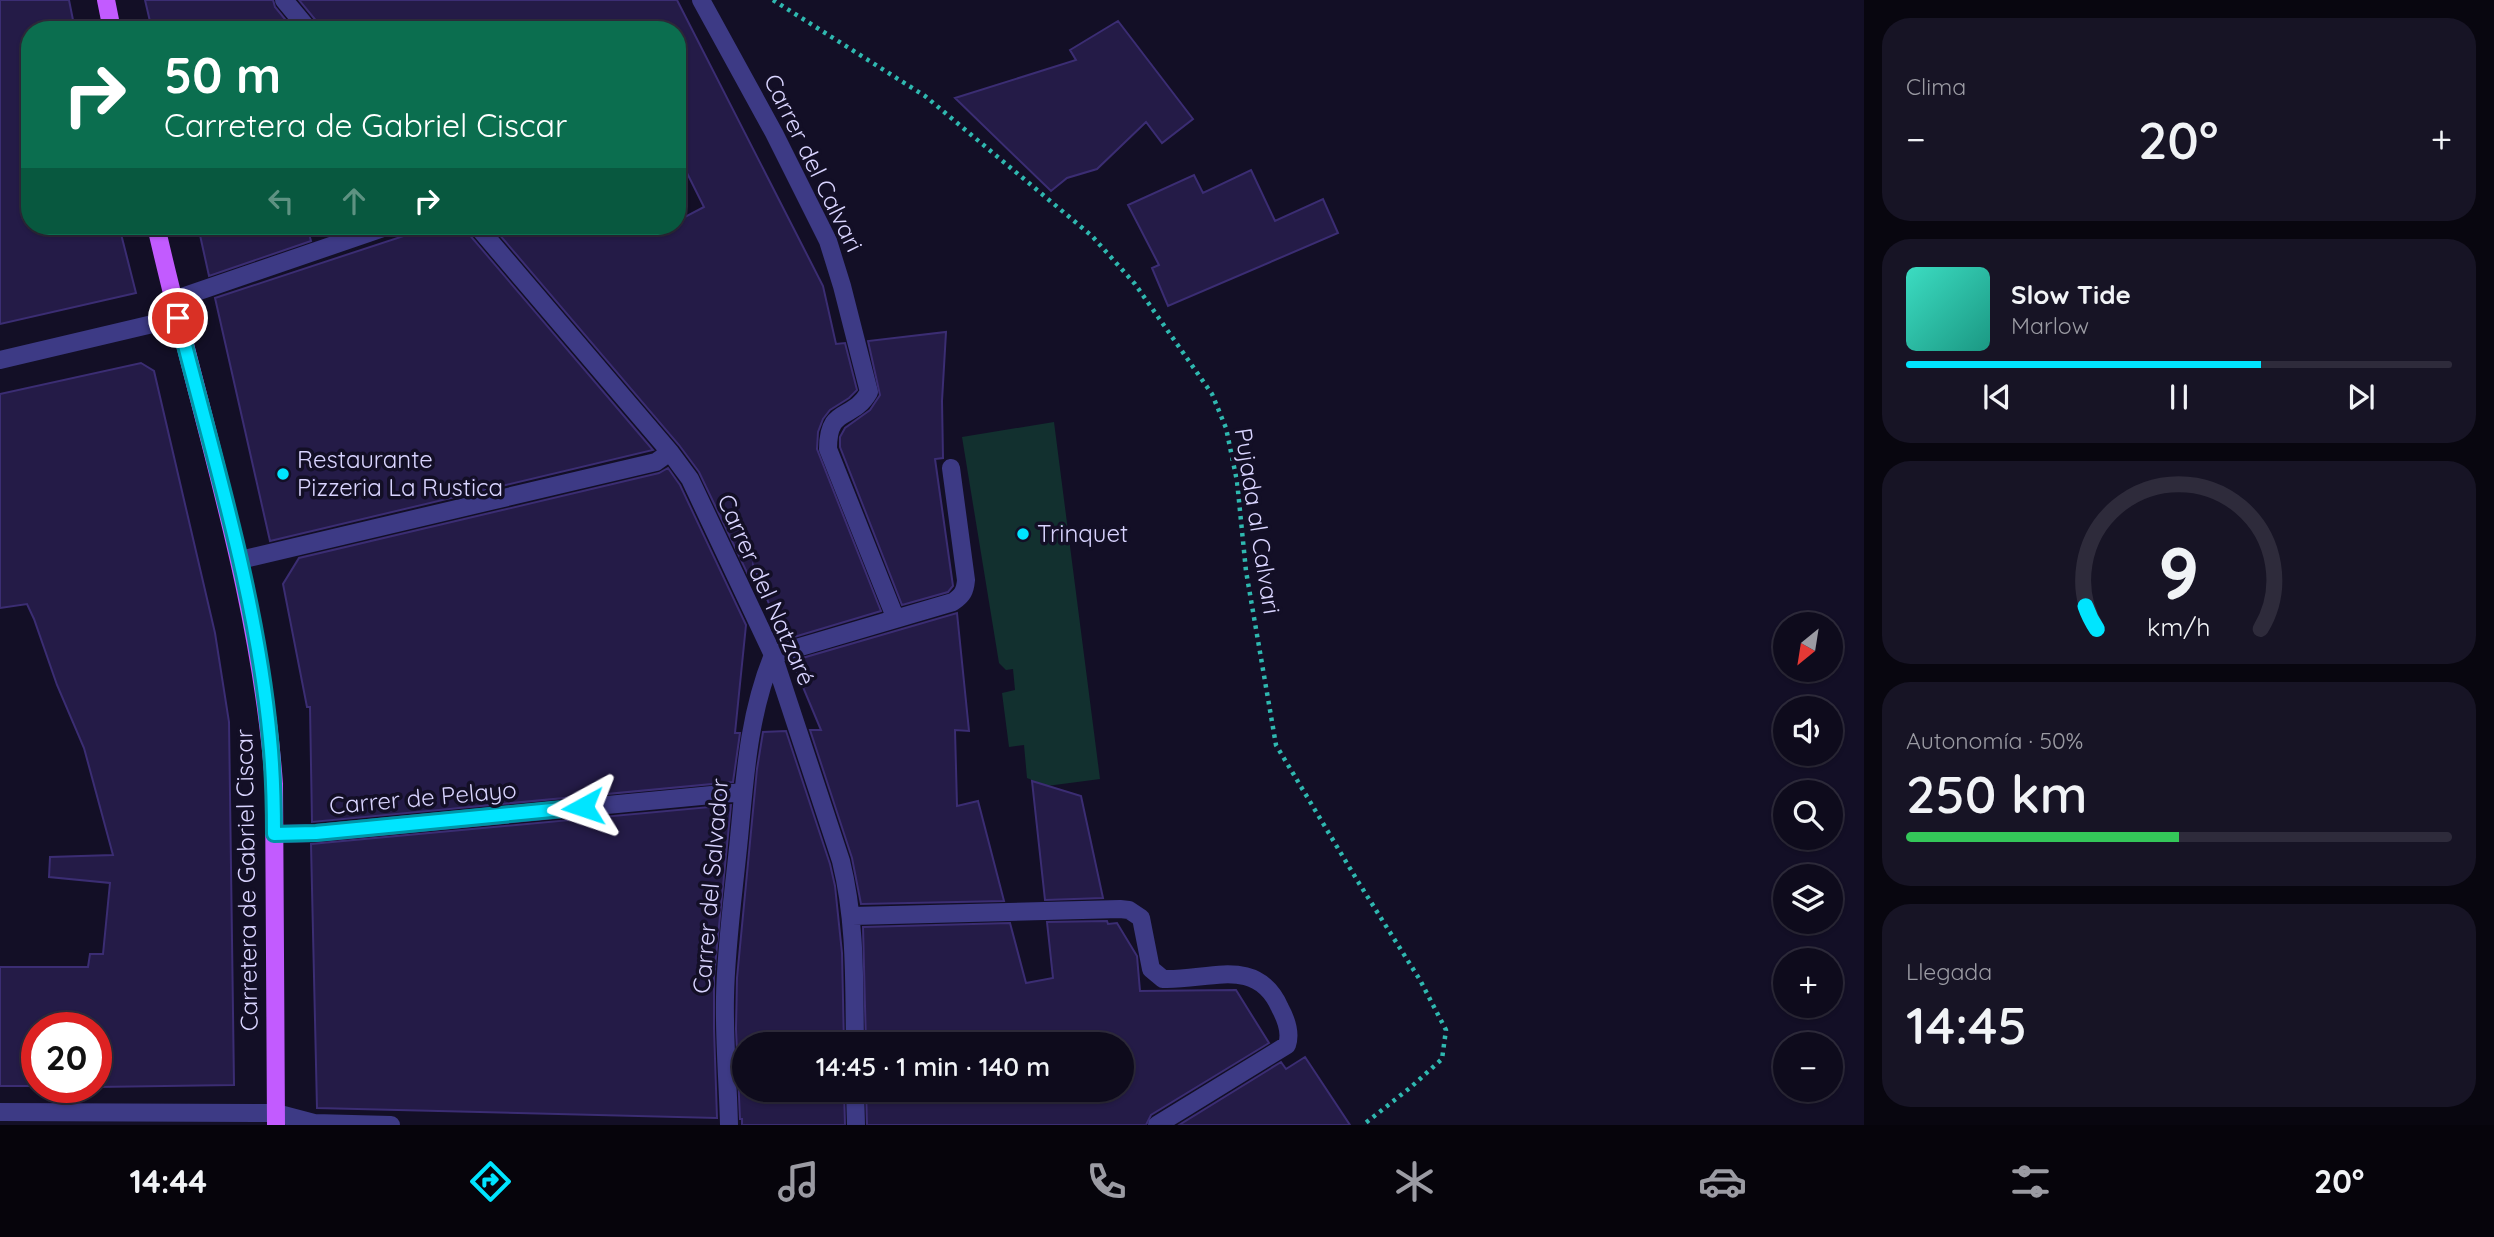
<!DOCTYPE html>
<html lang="es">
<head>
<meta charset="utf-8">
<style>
  body { margin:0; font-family:Quicksand,sans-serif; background:#171425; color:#f1f3f6; height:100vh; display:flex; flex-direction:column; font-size:26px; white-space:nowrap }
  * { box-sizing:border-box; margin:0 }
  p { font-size:23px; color:#9b9ba3 }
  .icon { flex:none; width:38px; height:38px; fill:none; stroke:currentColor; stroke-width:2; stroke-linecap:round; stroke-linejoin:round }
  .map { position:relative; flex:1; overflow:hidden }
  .sheet { display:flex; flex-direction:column; gap:18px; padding:18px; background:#08060f; width:630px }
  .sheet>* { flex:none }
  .guide { position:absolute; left:21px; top:21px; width:665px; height:214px; border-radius:28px; box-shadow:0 2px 5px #0004,0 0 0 2px #2e2b3b; background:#0b6e4f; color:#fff; overflow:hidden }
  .needle { width:46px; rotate:210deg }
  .fabs { position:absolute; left:1773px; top:612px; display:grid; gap:14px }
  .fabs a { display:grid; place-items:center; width:70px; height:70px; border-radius:50%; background:#0e0b1c; box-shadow:0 2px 5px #0004,0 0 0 2px #2e2b3b; font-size:35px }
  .speed { position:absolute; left:21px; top:1012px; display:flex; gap:14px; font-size:35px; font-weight:700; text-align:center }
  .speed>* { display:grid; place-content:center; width:91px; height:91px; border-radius:50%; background:#0e0b1c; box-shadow:0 2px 5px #0004,0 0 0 2px #2e2b3b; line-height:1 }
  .speed .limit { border:10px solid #d22; background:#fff; color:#111 }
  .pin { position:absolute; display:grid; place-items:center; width:60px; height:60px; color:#fff; margin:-30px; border:4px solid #fff; border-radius:50%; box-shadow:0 2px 7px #0007 }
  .me { position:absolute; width:77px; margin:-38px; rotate:265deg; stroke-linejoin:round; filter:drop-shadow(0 0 5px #0008) }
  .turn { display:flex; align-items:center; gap:24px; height:147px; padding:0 28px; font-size:32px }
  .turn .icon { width:91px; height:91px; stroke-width:2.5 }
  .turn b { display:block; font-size:49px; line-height:60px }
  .lanes { display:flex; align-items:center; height:66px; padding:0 28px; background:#0003; justify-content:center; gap:35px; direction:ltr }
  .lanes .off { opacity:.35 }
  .big { font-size:52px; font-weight:600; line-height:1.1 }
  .sheet .card { flex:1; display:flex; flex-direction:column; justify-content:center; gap:10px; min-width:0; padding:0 24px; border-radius:28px; background:#171425 }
  .sheet .dial { align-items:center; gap:0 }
  .dial svg { height:182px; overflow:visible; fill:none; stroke:#2e2b3b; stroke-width:7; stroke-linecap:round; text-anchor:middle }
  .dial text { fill:#f1f3f6; stroke:none }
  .song { display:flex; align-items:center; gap:21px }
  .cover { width:84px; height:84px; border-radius:10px; background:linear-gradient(135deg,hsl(170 70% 55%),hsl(170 70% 35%)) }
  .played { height:7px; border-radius:4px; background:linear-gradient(90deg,#00e5ff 65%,#2e2b3b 65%) }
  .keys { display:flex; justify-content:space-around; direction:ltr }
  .heat { display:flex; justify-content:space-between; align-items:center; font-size:38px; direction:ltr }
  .charge { height:10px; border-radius:5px; background:linear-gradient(90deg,#34c759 50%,#2e2b3b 0) }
  .trip { position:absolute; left:732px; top:1032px; width:402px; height:70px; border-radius:35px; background:#0e0b1c; box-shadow:0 2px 5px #0004,0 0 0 2px #2e2b3b; font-weight:600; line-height:70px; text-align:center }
  .menu { display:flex; height:112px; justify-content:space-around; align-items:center; background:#06040b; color:#9b9ba3 }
  .menu .icon { width:49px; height:49px }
  .menu .active { color:#00e5ff }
  .menu b { font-size:32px; color:#f1f3f6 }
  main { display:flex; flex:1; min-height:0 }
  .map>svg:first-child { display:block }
</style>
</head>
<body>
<main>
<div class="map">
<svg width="1864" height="1125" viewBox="0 0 1864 1125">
  <rect width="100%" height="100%" fill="#130f26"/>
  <path fill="#12302f" d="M1054,422l46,357 -53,7 -20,-8 -3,-33 -15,2 -7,-54 13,-3 -2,-21 -7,1 -7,-7 -37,-226z"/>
  <path fill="#241b47" stroke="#3b2d73" stroke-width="2" d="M0,0h69l6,30h-45v196h89l17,67 -136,31z
    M145,0h128l2,7 19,23h-142z
    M299,0h378l146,286 13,58 9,-1 12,47 -8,8 -19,12 -7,9 -5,13 -1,17 64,162 -97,29 -31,-75 -2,16 -52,-109 -20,-27 -187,-219h151l4,9 20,-9h10v-5l27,-14 -27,-54v-123h-357l-2,-7z
    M1118,21l75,98 -31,24 -16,-21 -49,47 -30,9 -16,13 -96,-93 121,-38 -6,-10z
    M1251,170l24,51 48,-22 15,34 -170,73 -16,-38 7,-3 -31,-60 66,-30 9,18z
    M198,226h109l4,15 -102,35z
    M434,226h32l2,7 185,217 -383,91 -55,-243z
    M946,332l-4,69 1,57 -8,1 18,127 -5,6 -46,13 -62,-158v-10l5,-9 25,-18 10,-15 -12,-54z
    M141,363l13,8 61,262 14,89 5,363 -138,2v-60h-59v59h-37v-119h88l2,-13h13l7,-71 -61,-6 1,-20 63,-2 -29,-107 -27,-63 -23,-66 -7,-15 -27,4v-214z
    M668,468l12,17 66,140 -11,108h5l-7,49 -421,40 -2,-115h-3l-24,-123 16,-26 360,-85z
    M957,613l12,118 -14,-1 2,76 21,-5 26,100 -143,3 -9,-46 -42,-128h11l-29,-69z
    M786,731l44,133 5,22 7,67 2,92h-100v45h100l1,35h-103v-6h-2l-4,-90 1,-51 20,-209 6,-37z
    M1032,781l49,15 22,102 -58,2z
    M731,805l-17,172v52l3,89 -400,-10 -6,-264z
    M1107,921l1,3 9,-1 20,33 3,35 96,-1 33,53 -118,72 -5,10h-279l-1,-35h256v-45h-256l-3,-118 147,-4 16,60 27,-5 -6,-56z
    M1305,1057l45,68h-171l102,-63 5,7z"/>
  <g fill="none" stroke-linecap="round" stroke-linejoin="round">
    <path stroke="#2fb8b0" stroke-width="4.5" stroke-dasharray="3.5 5" stroke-linecap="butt" d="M773,0l152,96 167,140 43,48 77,110 14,34 11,53 9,90 30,174 81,135 63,100 26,50 -4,29 -31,28 -48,38"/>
    <path stroke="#3d3a85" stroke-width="18" d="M284,0l25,30
      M701,0l73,133 54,108 14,45 27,106c-17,30 -41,13 -41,57l67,168
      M477,226l193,226 20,27 83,176 68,206c15,61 13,121 14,184
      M173,300l216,-74
      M0,360l178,-42
      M240,560l416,-98 14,-10
      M274,834l42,-1 427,-41
      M852,916l268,-7 9,1 12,8 10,51 12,10c45,2 94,-24 117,29 6,11 11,25 7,37l-130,80
      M855,1090l1,35
      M0,1112l276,1 38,10 77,2
      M729,1125c-1,-43 -5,-85 -4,-128 1,-53 9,-107 14,-159 6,-63 10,-125 34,-183l180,-53c10,-7 12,-11 13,-22l-15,-112"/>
    <path stroke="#c25bff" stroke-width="18" d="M106,0l6,30
      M156,226c42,186 104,367 118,558l2,341"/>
  </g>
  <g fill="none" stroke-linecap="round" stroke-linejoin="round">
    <g stroke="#0095a6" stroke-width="18">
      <path id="route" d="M178,318c35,139 79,278 92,421 3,31 4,63 4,95l42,-1 267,-26"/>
    </g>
    <use href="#route" stroke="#00e5ff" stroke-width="12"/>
  </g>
  <g fill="#00e5ff" stroke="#130f26" stroke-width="2.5">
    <circle cx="283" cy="474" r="7"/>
    <circle cx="1023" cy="534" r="7"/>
  </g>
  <g text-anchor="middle" stroke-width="7" stroke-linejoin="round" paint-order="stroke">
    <g font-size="24" fill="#d9d4ff" stroke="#130f26">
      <text transform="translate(813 163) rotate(64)" y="8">Carrer del Calvari</text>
      <text transform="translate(1257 521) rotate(81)" y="8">Pujada al Calvari</text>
      <text transform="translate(766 590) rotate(66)" y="8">Carrer del Natzaré</text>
      <text transform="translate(423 798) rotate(-5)" y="8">Carrer de Pelayo</text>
      <text transform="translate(247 880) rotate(-91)" y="8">Carretera de Gabriel Ciscar</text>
      <text transform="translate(711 886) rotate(-85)" y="8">Carrer del Salvador</text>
    </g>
    <g font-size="24" fill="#d9d4ff" stroke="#130f26" text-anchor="start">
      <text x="297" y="468">Restaurante<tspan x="297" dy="28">Pizzeria La Rustica</tspan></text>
      <text x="1037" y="542">Trinquet</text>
    </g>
  </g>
</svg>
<div class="fabs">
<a><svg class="needle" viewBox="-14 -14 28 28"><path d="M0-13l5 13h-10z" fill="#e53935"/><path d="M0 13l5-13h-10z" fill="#9b9ba3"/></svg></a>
<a><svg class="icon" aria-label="sound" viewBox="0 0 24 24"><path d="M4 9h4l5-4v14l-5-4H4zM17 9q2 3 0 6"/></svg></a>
<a><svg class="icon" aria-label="search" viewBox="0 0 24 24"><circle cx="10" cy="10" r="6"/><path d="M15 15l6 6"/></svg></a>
<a><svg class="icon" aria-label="layers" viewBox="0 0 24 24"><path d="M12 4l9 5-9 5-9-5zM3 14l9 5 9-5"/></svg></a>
<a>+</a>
<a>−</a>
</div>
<div class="speed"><div class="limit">20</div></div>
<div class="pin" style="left:178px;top:318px;background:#d93025"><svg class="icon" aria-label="arrive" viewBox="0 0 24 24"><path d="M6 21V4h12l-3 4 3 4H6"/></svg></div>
<svg class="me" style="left:583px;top:807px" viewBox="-20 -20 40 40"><path d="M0-17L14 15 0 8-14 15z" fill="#00e5ff" stroke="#fff" stroke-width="4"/></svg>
<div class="trip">14:45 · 1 min · 140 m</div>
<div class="guide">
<div class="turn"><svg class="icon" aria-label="right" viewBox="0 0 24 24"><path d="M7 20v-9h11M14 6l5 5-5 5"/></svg><div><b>50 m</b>Carretera de Gabriel Ciscar</div></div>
<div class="lanes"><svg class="icon off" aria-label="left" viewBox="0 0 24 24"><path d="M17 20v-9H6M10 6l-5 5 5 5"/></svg><svg class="icon off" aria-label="ahead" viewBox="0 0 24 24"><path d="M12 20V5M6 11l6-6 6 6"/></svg><svg class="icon" aria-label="right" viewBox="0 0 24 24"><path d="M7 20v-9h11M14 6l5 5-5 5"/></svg></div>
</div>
</div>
<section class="sheet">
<div class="card"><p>Clima</p>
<div class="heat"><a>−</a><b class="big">20°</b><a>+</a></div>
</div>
<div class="card">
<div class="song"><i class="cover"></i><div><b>Slow Tide</b><p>Marlow</p></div></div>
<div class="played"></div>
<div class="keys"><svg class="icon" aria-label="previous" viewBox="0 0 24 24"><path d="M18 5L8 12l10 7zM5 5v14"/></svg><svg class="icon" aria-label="pause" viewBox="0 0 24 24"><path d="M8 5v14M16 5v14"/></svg><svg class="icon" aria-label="next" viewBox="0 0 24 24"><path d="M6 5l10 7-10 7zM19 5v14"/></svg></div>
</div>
<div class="card dial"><svg viewBox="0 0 100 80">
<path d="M14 69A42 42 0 1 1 86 69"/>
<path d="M14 69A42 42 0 0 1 9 59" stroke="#00e5ff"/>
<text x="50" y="56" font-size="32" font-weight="700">9</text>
<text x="50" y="72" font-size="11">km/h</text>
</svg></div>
<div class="card"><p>Autonomía · 50%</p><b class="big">250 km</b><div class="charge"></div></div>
<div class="card"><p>Llegada</p><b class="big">14:45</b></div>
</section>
</main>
<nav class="menu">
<b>14:44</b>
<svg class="icon active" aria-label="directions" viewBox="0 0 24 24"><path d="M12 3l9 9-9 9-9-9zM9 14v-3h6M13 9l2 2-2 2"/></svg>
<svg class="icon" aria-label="music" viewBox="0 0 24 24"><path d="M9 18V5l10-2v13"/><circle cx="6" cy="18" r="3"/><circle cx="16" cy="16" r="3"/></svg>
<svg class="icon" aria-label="phone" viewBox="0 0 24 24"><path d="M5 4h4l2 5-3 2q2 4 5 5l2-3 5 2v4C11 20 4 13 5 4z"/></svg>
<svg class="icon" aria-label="climate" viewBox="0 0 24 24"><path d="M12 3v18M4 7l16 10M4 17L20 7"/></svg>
<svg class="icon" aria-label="car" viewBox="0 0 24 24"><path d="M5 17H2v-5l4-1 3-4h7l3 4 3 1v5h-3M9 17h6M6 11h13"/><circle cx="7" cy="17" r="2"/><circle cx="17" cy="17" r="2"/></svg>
<svg class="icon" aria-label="filters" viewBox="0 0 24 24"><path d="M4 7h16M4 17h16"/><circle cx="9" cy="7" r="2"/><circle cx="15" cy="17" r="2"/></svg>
<b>20°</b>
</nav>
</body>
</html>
